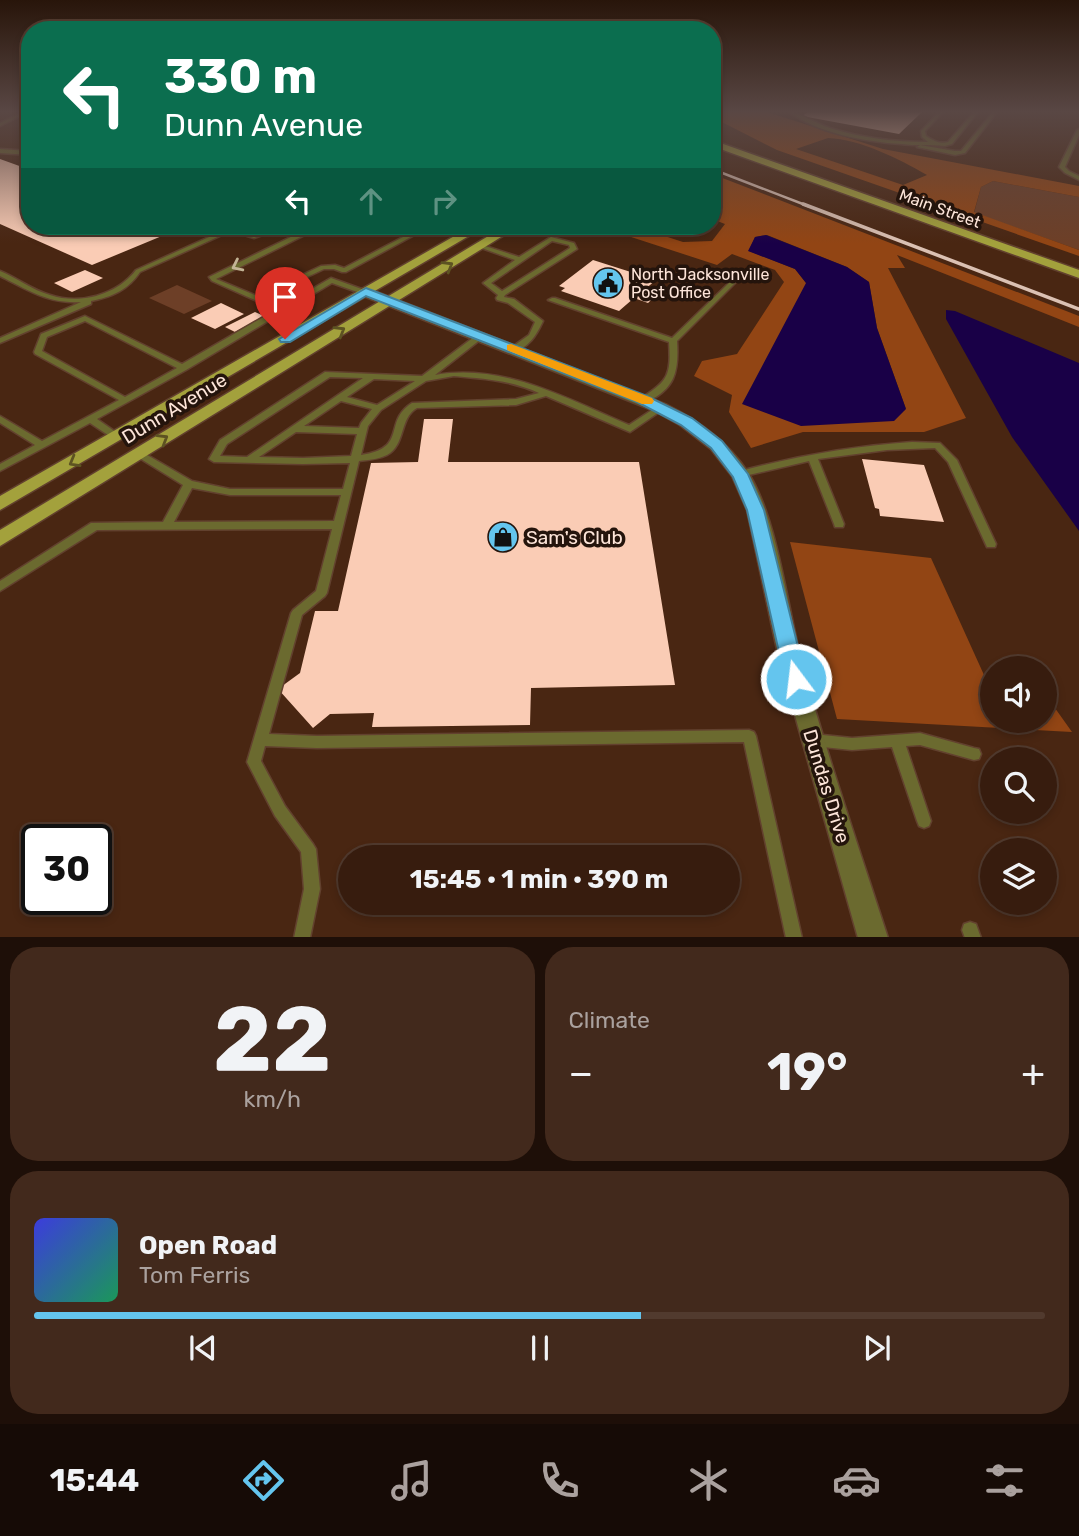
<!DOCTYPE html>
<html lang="en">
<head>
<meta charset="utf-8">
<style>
  body { margin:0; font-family:Rubik,sans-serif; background:#42291c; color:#f1f3f6; height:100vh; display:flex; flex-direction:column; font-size:26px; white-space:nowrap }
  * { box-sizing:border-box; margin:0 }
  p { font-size:23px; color:#aaa19e }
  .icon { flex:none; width:38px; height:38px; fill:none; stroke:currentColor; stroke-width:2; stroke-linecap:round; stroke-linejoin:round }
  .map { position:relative; height:937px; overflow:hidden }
  .sheet { display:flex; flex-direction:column; gap:10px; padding:10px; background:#1e0f08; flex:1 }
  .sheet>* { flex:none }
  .top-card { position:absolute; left:21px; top:21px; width:700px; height:214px; border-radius:28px; box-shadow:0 4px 10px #0003,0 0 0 2px #513a2e; background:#0b6e4f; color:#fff; overflow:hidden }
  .tools { position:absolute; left:980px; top:656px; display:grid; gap:14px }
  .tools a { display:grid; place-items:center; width:77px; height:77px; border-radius:50%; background:#371c0e; box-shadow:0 4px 10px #0003,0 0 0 2px #513a2e; font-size:35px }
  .speed { position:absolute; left:21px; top:824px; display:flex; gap:14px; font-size:35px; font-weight:700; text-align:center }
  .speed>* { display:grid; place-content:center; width:91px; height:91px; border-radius:50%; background:#371c0e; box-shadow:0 4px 10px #0003,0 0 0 2px #513a2e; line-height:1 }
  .speed .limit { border:4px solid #111; border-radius:10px; background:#fff; color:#111 }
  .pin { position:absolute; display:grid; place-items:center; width:60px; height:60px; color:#fff; margin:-72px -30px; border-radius:50% 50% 50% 0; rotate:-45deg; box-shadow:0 0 7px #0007 }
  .pin .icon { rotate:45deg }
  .me { position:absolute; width:77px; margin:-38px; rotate:345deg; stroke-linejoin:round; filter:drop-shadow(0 0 5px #0008) }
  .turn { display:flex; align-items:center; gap:24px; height:147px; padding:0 28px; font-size:32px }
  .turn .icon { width:91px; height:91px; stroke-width:2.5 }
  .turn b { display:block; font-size:49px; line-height:60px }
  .lanes { display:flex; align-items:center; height:66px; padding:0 28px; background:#0003; justify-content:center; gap:35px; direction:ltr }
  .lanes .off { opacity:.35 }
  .big { font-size:52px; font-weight:700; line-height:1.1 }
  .sheet .tile { flex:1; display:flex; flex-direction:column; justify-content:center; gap:10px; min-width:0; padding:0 24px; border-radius:28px; background:#42291c }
  .sheet .dial { align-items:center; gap:0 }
  .dial b { font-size:91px; line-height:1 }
  .song { display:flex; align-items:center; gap:21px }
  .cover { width:84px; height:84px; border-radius:10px; background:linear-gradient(135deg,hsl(240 70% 55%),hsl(150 70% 35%)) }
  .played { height:7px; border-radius:4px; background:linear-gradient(90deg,#64c5ee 60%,#513a2e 60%) }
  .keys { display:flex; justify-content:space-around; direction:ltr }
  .heat { display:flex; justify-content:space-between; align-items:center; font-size:38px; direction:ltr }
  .sheet .tiles { flex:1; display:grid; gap:10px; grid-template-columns:1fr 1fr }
  .tile:last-child { grid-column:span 2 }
  .trip { position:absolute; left:338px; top:845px; width:402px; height:70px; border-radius:35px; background:#371c0e; box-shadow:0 4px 10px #0003,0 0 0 2px #513a2e; font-weight:700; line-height:70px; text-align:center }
  .tab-bar { display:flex; height:112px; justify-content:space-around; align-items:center; background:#160b06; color:#aaa19e }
  .tab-bar .icon { width:49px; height:49px }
  .tab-bar .current { color:#64c5ee }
  .tab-bar b { font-size:32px; color:#f1f3f6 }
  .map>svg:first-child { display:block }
</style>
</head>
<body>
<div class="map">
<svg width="1079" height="938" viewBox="0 0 1079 938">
  <rect width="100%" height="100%" fill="#492612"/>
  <path fill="#6d3f27" d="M993,181l86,16v53l-105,-37 7,-26z
    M177,285l35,16 -28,13 -35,-16z"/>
  <path fill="#924514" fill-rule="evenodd" d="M717,112h50l116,37 196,37v11l-86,-16 -12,6 -7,25 105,38v6l-302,-106 -65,-33zM828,138c32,1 71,21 99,37l-24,10 -107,-36z
    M712,174l367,142v11l-182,-72 8,13h-17l78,150 -42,14h-121l-52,16 -22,-36 3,-17 -38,-19 8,-15 35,-7 47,-72 -9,-12 -43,-16 -15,11 -89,-29 15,-7 40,13 29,-1 13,-17 -13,-5zM767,235l80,32 22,15 8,46 29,81 -111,-140 -46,-18 6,-14z
    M790,542l141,16 53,117 8,2v44h53v-27l27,38 -235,-13z"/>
  <path fill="#190047" d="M766,235l81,32 22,15 8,46 29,81 -12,12 -93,5 -59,-22 64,-121 -11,-14 -47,-18 7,-14z
    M946,310l9,1 124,52v168l-67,-94 -66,-118z"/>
  <path fill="#faccb5" d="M808,112h114l-23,22 -97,-18z
    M0,159l25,9 5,-1v59h156l-94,39 -92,-41z
    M593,260l63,20 -12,10 13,4 -9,9 -14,-5 -15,13 -58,-20 4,-3 -6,-2z
    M85,270l18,8 -31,14 -18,-9z
    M221,303l23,11 -29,15 -24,-11z
    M255,312l9,4 -29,16 -10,-5z
    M424,419h29l-5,43h191l36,223 -144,3 -1,37 -158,2 2,-14 -44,1 -17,14 -35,-39 22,-16 15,-62h23l33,-148 47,-1z
    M862,459l62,6 20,57 -64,-6 -1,-7 -4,-1z"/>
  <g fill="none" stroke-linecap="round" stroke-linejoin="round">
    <g stroke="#62412e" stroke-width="3">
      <path id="service" d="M23,112h5l-28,14v-3z
        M790,112c6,0 30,13 40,16 32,10 65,14 98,14l-6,-5 -1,-6 18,-19h4l-18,19 1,5c8,5 13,8 22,6l26,-30h4l-26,32 -7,2c-15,-2 -30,0 -44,-2 -34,-2 -85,-11 -111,-32z
        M993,112h4l-32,41 -10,2 -38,-8 3,-2 35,6h6z
        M1079,129v6l-14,32 4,4 10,5v4l-14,-7 -6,-6 18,-37z
        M0,149l30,2v4l-30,-2z
        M277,226h11l17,5 11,-5h7l-107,53 41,17 64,-30 14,-1 9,3 80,-42h7l-85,46h-4l-8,-3h-10l-67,32 -45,-20 -3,-4 90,-44 -17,-5 -28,10 -23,-7 -91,41c-12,18 -28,25 -49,29v3l-91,39v-5l81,-36c-33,2 -53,-12 -81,-26v-5c17,7 32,19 50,24 30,10 67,0 86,-25l93,-42 25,6z
        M622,226h18c-4,3 -14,3 -18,0z
        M551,237l23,6 3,6 -72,46 -1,2 10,2 29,22c-6,13 -15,29 -31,30v-4l17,-12 6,-13 -27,-19 -11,-3 -1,-2 2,-3 -15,-12 32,-23 -39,-14 3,-2 40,13zM552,241l17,4 1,3 -68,43 -11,-8z
        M331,278l39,14 -1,2h-6l-31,-11 -146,87 -89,49 23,16 2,2 -2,2h-6l-24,-16 -90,48v-7l35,-19 -35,-22v-7l42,25 77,-41 -84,-46 -1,-2 7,-18 44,-18 97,48zM85,321l92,47 -52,29 -83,-46 5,-14z
        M732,281l3,2 -58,58c2,31 -2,49 -33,62l-4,-3 1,-2c28,-17 30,-24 28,-56l-121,-42 4,-2h3l117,40 58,-56z
        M478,334h6l1,2 -50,39c70,-12 132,24 194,50l29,-19h6l1,2 -35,24 -84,-36 -30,9 -99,3c-18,10 -11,37 -30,47 -8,4 -18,5 -28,6l-32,132 -2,3 -23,19 -33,119 48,2 432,-6 5,2 2,4 46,202h-16l-42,-196 -427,6 -52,-2 -4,15 24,45 28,38 3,5 4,40 -10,49h-16l10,-49 -3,-37 -26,-36 -28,-54 44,-149 2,-3 23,-19 16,-62 -235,1 -97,61v-10l91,-58 72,-1 20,-37 -47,-29 -2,-2 2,-2h6l50,29 38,8h113l7,-26 -47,1 -89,-2 -5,-3 11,-19 105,-68 97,4zM454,376c32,3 55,4 85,17l-23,6 -104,4c-30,19 -3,45 -51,52l7,-29 13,-16 45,-29zM330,377l33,1 -116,79 -27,-1 7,-12zM374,379l41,2 -38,24 -30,-8zM341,401l31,8 -11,14 -2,5 -55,-2zM296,432l61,2 -6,22 -48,2 -44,-1zM192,488l38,7h111l-7,26 -160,1z
        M912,442l28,1 17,17 39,84 -1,3h-8l-39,-85 -13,-14 -48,2 -69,9 26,65 -1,3h-8l-1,-3 -25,-63 -69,16 -5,-3 5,-3c57,-15 113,-25 172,-29z
        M920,733l54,15 5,1 2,5 -2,5 -5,1 -54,-15 -14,1 25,75 -2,5 -5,2 -5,-2 -2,-5 -25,-74 -40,3 -39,-4 -5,-2 -2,-4 2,-4 5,-2 39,4z
        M970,922l6,2 5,14h-16l-3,-8 2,-6z"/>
    </g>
    <g stroke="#62412e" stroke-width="3">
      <path id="minor" d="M366,288l301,117c32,16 60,36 80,66 30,45 40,134 54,188 25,94 57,186 87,279h-30l-79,-279 -32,-149 -15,-34 -21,-27 -31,-24 -25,-14 -294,-116v-6z"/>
    </g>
    <g stroke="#62412e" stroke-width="3">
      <path id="primary" d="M712,140l367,130v8l-367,-132z
        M472,226h14l-486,284v-14z
        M505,226h14l-519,320v-16z"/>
    </g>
    <use href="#service" fill="#6b6a2f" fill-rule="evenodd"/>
    <use href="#minor" fill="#6b6a2f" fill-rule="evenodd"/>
    <use href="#primary" fill="#a3a13c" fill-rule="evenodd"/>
    <path stroke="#dbc1b3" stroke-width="2.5" d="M712,169l96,37"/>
    <path stroke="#dbc1b3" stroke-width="3.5" d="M803,204l276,105"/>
  </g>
  <defs><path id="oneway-chevron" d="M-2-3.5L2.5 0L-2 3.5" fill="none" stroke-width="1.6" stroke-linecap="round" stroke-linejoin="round" transform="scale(1.75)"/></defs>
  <use stroke="#c3b495" href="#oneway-chevron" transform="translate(237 266) rotate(154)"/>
  <g stroke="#5d5322">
    <use href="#oneway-chevron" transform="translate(448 266) rotate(-31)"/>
    <use href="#oneway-chevron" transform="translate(340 331) rotate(-31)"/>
    <use href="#oneway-chevron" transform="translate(163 439) rotate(-31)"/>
    <use href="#oneway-chevron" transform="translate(74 462) rotate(150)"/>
  </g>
  <linearGradient id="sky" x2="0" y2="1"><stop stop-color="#28150a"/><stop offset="0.46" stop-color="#594744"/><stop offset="1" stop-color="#594744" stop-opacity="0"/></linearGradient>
  <rect width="1079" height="243" fill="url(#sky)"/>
  <path fill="#64c5ee" stroke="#41809b" stroke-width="2" d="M366,288l281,108 45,22 30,23 26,33 16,36 42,169 -3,6 -7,3 -7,-3 -4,-6 -38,-169 -14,-33 -22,-29 -30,-23 -44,-23 -271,-106 -76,46h-9l-2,-3z"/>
  <path fill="#f59e0b" d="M511,344l141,54 2,3 -2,3h-10l-135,-54v-5z"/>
  <defs>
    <g id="civic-disc" transform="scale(1.575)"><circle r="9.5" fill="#64c5ee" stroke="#24140c"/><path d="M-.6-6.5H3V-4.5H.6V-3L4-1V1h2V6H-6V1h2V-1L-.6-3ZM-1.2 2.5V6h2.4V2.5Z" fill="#111"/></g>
    <g id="shop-disc" transform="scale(1.575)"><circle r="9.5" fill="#64c5ee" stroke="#24140c"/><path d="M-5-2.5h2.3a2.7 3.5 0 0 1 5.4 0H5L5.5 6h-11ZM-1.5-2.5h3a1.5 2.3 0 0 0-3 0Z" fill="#111"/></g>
  </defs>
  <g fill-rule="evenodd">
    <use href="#civic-disc" x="608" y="283"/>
    <use href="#shop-disc" x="503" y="537"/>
  </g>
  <g text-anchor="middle" stroke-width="7" stroke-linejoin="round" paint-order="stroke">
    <g font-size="16" fill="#fde5d9" stroke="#24140c">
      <text transform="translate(940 208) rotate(20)" y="6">Main Street</text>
    </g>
    <g font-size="16" fill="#fde5d9" stroke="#24140c" text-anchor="start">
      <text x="631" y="280">North Jacksonville<tspan x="631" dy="18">Post Office</tspan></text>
    </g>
    <g font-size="19" fill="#fde5d9" stroke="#24140c">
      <text transform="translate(174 408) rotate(-31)" y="7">Dunn Avenue</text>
      <text transform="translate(827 786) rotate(73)" y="7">Dundas Drive</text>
    </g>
    <g font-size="19" fill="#fde5d9" stroke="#24140c" text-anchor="start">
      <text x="526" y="544">Sam's Club</text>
    </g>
  </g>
</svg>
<div class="tools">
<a><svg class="icon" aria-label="sound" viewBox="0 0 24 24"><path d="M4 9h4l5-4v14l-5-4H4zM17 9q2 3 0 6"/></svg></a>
<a><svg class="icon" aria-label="search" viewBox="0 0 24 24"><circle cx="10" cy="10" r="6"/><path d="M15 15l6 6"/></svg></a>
<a><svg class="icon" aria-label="layers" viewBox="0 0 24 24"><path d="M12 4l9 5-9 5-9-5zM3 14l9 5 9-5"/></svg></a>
</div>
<div class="speed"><div class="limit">30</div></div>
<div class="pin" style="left:285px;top:339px;background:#d93025"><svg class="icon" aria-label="arrive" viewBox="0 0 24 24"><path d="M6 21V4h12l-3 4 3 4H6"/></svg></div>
<svg class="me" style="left:796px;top:679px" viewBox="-20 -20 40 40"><circle r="17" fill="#64c5ee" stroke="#fff" stroke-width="3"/><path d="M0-11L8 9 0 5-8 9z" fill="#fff"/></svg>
<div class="trip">15:45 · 1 min · 390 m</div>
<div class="top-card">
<div class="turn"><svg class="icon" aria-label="left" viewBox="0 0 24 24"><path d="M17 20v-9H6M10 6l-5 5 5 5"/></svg><div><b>330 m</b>Dunn Avenue</div></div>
<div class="lanes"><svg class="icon" aria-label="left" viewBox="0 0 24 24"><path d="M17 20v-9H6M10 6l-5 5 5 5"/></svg><svg class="icon off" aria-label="ahead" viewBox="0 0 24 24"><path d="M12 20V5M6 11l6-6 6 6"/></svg><svg class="icon off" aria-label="right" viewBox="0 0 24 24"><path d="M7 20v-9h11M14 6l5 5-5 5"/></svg></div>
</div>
</div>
<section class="sheet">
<div class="tiles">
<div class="tile dial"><b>22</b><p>km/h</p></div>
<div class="tile"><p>Climate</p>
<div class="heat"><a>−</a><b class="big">19°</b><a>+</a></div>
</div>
<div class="tile">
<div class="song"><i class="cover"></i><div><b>Open Road</b><p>Tom Ferris</p></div></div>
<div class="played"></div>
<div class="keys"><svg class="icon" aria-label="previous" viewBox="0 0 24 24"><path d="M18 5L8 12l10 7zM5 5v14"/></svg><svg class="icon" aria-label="pause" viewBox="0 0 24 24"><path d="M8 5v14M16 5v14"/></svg><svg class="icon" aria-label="next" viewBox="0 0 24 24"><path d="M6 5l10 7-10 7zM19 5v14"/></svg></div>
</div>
</div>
</section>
<nav class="tab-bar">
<b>15:44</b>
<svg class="icon current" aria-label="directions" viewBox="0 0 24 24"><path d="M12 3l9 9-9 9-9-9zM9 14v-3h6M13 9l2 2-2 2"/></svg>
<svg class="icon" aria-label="music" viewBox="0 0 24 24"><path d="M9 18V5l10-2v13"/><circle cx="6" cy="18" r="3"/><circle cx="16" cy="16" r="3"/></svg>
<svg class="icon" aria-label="phone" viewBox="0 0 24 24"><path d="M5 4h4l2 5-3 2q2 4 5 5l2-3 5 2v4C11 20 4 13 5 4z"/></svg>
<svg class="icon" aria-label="climate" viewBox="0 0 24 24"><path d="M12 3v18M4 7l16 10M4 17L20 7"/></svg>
<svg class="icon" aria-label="car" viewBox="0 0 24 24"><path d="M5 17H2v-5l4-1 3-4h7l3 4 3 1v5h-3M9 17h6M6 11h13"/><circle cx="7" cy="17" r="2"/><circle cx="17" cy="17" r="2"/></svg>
<svg class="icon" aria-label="filters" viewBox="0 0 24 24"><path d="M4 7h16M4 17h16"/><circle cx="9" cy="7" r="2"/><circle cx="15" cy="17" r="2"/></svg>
</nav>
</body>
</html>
